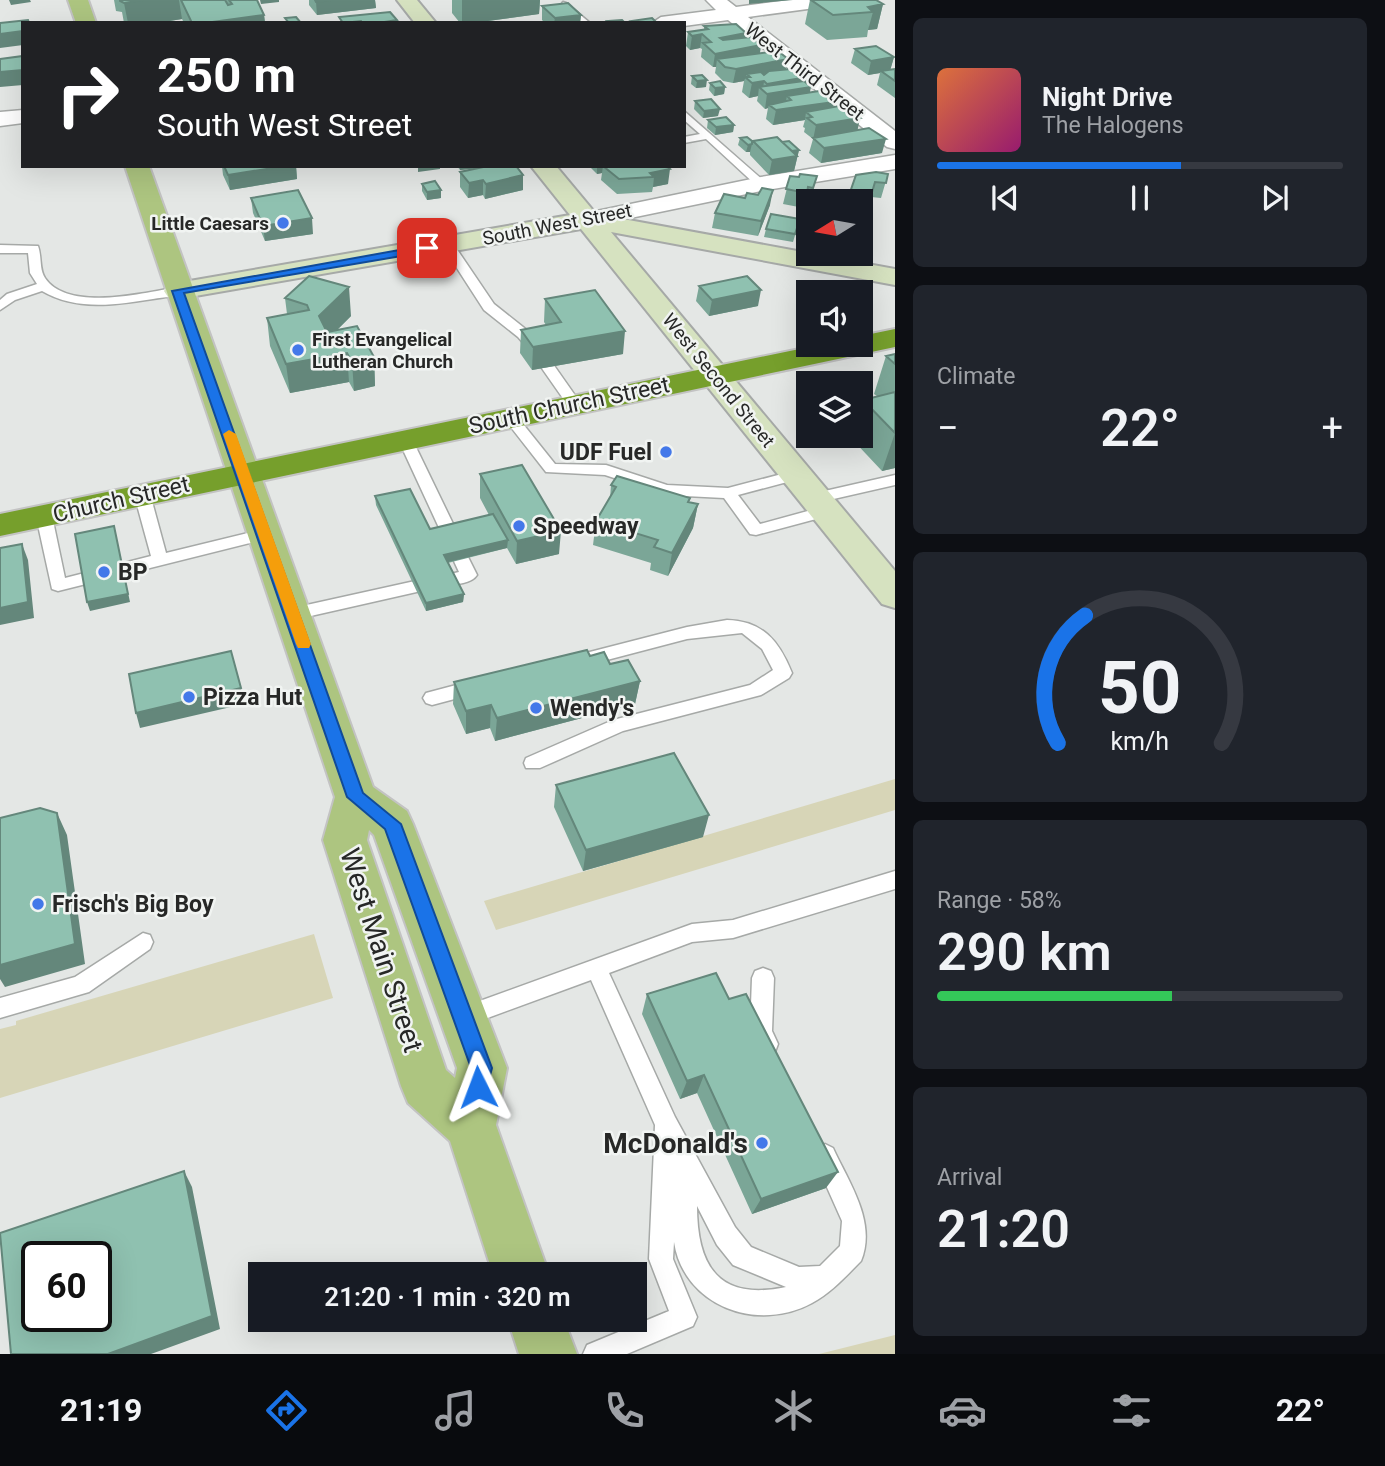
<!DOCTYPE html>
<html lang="en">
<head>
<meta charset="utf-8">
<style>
  body { margin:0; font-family:Roboto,sans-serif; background:#20242c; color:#f1f3f6; height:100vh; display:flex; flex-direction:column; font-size:26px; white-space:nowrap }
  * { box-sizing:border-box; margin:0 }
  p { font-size:23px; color:#9ea1a6 }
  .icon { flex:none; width:38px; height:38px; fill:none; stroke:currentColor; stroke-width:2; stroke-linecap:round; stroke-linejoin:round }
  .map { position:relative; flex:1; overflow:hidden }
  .drawer { display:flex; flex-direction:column; gap:18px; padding:18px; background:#0d0f14; width:490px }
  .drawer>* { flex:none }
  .hud { position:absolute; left:21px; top:21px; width:665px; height:147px; border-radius:0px; box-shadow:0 7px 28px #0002; background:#202124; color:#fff; overflow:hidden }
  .needle { width:46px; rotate:259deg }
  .controls { position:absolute; left:796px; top:189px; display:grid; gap:14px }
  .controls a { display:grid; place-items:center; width:77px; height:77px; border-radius:0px; background:#171b24; box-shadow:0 7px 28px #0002; font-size:35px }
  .speed { position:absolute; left:21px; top:1241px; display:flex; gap:14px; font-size:35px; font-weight:700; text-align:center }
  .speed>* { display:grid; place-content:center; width:91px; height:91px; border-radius:50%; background:#171b24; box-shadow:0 7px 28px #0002; line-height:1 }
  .speed .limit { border:4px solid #111; border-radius:10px; background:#fff; color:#111 }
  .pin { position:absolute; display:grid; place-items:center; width:60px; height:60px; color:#fff; margin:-30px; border-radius:14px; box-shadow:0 4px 10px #0006 }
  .me { position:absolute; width:77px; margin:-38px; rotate:357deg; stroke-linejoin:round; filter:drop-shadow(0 0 5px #0008) }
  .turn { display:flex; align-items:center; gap:24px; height:147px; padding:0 21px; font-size:32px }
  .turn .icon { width:91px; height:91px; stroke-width:2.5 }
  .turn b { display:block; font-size:49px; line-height:60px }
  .big { font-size:52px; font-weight:600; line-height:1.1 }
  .drawer .widget { flex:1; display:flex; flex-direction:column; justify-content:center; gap:10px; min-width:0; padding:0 24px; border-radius:10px; background:#20242c }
  .drawer .dial { align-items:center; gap:0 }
  .dial svg { height:182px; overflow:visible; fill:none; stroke:#363941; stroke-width:7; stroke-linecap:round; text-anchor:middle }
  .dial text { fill:#f1f3f6; stroke:none }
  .song { display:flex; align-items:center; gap:21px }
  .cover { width:84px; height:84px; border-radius:10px; background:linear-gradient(135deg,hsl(20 70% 55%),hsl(320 70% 35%)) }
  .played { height:7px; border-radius:4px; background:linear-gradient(90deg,#1a73e8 60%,#363941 60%) }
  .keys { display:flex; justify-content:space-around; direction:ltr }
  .heat { display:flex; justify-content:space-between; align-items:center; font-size:38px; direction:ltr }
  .charge { height:10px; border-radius:5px; background:linear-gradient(90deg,#34c759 58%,#363941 0) }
  .trip { position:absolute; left:248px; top:1262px; width:399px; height:70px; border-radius:0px; background:#171b24; box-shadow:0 7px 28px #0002; font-weight:600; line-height:70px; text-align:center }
  .menu { display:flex; height:112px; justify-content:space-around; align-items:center; background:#090b0e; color:#9ea1a6 }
  .menu .icon { width:49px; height:49px }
  .menu .selected { color:#1a73e8 }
  .menu b { font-size:32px; color:#f1f3f6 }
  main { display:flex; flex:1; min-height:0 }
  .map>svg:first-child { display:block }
</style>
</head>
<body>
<main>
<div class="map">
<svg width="895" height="1354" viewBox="0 0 895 1354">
  <rect width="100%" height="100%" fill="#e4e7e5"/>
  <path fill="#d7d5b7" d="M895,779v31l-399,120 -12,-29z
    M314,934l19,64 -333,100v-69l16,-4v-4z
    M895,1335v19h-76z"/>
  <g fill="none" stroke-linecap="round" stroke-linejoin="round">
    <g stroke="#a6a9a7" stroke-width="3">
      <path id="lane" d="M563,2l3,1 24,20h-10l-20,-16z
        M684,111l81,71v4h-8l-51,-47 -22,4v-6l16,-3 -16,-14z
        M444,242h8l42,62 34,27 15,18 -2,3h-10l-13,-15 -34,-27 -42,-65z
        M0,245l38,1c4,11 1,23 7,32 23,34 99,15 133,9l6,4c-7,6 -20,6 -31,8 -37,6 -77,12 -111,-8l-27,9 -15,10v-10l7,-6 30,-10 -7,-11 -2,-20h-28z
        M548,363l5,1 26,37v6h-10l-28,-40z
        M510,413l5,1 40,50 51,1 61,20 61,3 69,-18 7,5 -2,3 -64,17 22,29 66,-18 8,5 -3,4 -75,20 -6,-1 -26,-36 -58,-3 -61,-20 -59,-3 -43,-55z
        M405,434l7,5 45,93 -2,4h-12l-2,-4 -43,-93z
        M895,475v10l-79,18 -8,-5 8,-5z
        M142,489l8,5 16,59 98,-24 8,5 -2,4 -212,53 -6,-2 -16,-73 3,-4h10l3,4 13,62 86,-22 -17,-62z
        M461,553l6,2 10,20c-5,8 -22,11 -31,8l-2,-4 2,-4 13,-3 -6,-13z
        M415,581l6,2 2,4 -2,4 -128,29 -8,-6 8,-6z
        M727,620c36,1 52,21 65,53l-3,5 -28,17 -138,36 -83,37h-14l-2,-5 2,-5 87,-38 137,-35 23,-15 -11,-21 -20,-16 -55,6 -103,27 -9,-6 3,-5 109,-28z
        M475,680l6,2 3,5 -3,5 -49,13 -6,-2 -3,-5 3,-5z
        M895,871v18l-162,49 -41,4 -83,31 66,144 60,110 16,20 48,20 21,-1 20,-20 2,-25 -29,-65 4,-8 8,-4 8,4c16,35 44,74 28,113 -15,15 -30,32 -49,42 -55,30 -128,3 -138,-61l-1,17 24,58 -4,9 -66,28h-44l4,-9 82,-34 -20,-52 6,-134 -64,-145 -128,47 -8,-3 -3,-7 3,-7 237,-86 41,-4zM697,1206l20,39 16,20 53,22c-66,14 -89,-19 -89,-81z
        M143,933l7,2 3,7 -3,7 -61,43 -89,26v-20l75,-21z
        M763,968l8,3 3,7 -2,53 6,13 -3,8 -8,3 -8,-3 -9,-20 2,-54 3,-7z"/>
    </g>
    <g stroke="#a6a9a7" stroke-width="3">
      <path id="street" d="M706,0h21l9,7 53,-7h50l-9,6 -82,11 147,114v18l-8,-2 -159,-127 -44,6v-3h-32l9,-6 55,-7z
        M23,110v13l-23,3v-14z
        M895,155v14l-134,22 -174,36 -9,-2 -3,-5 3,-5 9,-2 174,-36z"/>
    </g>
    <g stroke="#a6a9a7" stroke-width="4">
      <path id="secondary" d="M397,0h20l19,23h-21z
        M531,166h25l40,48 299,55v16l-284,-53 284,339v37l-13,-4 -301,-375 -403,70 -10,-2 -4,-6 4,-6 10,-2 392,-68z"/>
    </g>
    <g stroke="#c3c3c3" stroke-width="4">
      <path id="primary" d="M68,0h20l8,23h-20z
        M125,166h24l224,621 34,24 6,13 94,244 -11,57 53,149h-56l-43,-133 -42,-38 -7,-17 -78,-246 12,-43zM369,830l5,5 83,233 -2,10 -9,-8 -79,-230z
        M508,1320h56l13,34h-58z"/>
    </g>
    <g stroke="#c3c3c3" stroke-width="4">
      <path id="highway" d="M895,329v18l-895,189v-22l819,-169h42v-9z"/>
    </g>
    <use href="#lane" fill="#fff" fill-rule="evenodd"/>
    <use href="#street" fill="#fff" fill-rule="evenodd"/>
    <use href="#secondary" fill="#d6e2c0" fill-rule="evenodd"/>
    <use href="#primary" fill="#adc580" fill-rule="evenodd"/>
    <use href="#highway" fill="#769f2c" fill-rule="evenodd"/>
  </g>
  <path fill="#7ba697" d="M114,0h143l7,15 1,8h-81l-2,-4 -25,4h-33l-2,-11 -6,-1z
    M309,0h66l1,8 -59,7 -8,-10z
    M452,0h88l-1,14 -66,9h-13l-8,-10z
    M810,0h66l7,4 -6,25 -9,1 -1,7 -40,3 -22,-16z
    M542,6l39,9 -1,8h-35l-3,-3z
    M704,26l42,7 -1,4 16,8 -1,8 28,6 -2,10 21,8 -1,6 4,10 24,9 -1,5 49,46 -61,10 -12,-10 4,-14 -9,-7 1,-4 -2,-1 2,-7 -32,5 -7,-6 2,-11 -3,1 -8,-8 1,-5 -9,2 -7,-6 2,-11 -11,2 -10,-2 -8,-8 1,-6h-3l-12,-10 1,-8 -2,-1 -10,2 -4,-4 2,-14 16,-2z
    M855,49l39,8 -4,13 5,-1v29l-18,-13 3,-12 -12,2 -17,-12z
    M692,76l14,11 -10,1 -5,-4z
    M710,83l15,4 -1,7 -10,2 -5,-6z
    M695,101l23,15 -15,2 -9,-9z
    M708,120l26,5 -1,7 -18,3 -8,-7z
    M740,138l12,3 30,1 17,8 -5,21 -25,4 -19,-20v-3h-4l-8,-7z
    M222,166h74l1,13 -67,11 -7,-15z
    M457,166h59l7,9v15l-38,9 -2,-4 -15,3 -8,-11v-15l18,-4 -18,2z
    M589,166h78l1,18 -15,3 -1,5 -35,2 -16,-14 1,-7 -5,1z
    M888,174l-7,24 -10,-1 -7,24h-3v-20h-14z
    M790,176l9,1 18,-1 -7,25h-2v2l-3,-1 -1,6 -21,-4z
    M422,184l19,14 -14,2 -5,-9z
    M251,198l62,36 -48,7 -12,-28z
    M745,198l25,7 -12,31 -46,-8 3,-15z
    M800,219l-7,23 -29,-5 2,-8z
    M699,286l59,20 -49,10 -13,-15z
    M285,298l66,18 -14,14 37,27 1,29 -21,5 -5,-9 -59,11 -20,-47 -3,-28 20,-4z
    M545,299l78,55 -91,16 -12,-17 1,-23 25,-5 -2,-3z
    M895,354v114l-13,3 -31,-33v-2h10v-31l2,-5 14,-4 -3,-2 12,-38z
    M480,474l79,80 -43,10 -9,-16 -59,15 16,31 -1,8 -37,9 -50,-106 -1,-9 55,33 59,-14 -9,-17z
    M611,485l79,13 -1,4 9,2 -5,24 -25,48 -18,-6 1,-7 -58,-18 3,-24 14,-22z
    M590,656l20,8 30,17 -5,23 -140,37 -5,-13 -24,6 -13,-30 1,-22z
    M556,785l147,52 -120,34 -29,-64z
    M647,994l179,194 -74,26 -55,-121 -17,6 -38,-85z"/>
  <path fill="#64877b" d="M9,0h21l1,2 -20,3z
    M121,0h58l3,19 -25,4h-29l-4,-20z
    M260,0h19v2l-18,2z
    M332,0h43l1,8 -59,7 -1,-13z
    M462,0h78l-1,14 -66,9h-11z
    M749,0h44l-44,4z
    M883,4l-6,25 -9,1 5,-18 -5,-5z
    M264,15l1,8h-60z
    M581,15l-1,8h-26l1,-5z
    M397,20v3h-19z
    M23,31v14l-23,3v-14z
    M746,33l-3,13 -25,5 2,-13z
    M702,34l-2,14 -10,2 2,-14z
    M761,45l-2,13 -42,1 -1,8h-3l2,-13z
    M894,57l-4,14h-9l-1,2 -12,2 3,-14z
    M788,59l-3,14 -35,4 -3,-3 -3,7 -11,2 3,-14z
    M23,70v15l-23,2v-15z
    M807,77l-2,11 6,-1 -3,14 -17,-1 -4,-4 -2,9h-16l-1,3 -3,1 2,-15 -1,-1 1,-9z
    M707,80l-1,7 -10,1 1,-7z
    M764,81l-1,9 -4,-3 -1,9 -9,2 3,-15z
    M725,87l-1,7 -10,2 1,-8z
    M834,102l-4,14 -18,1 -6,-5 -1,8 -32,5 3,-15z
    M720,109l-2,7 -15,2 1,-7z
    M860,118l-3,15 -44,7 3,-15z
    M734,125l-1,7 -18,3 1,-8z
    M886,139l-4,14 -61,10 3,-15z
    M752,144l-2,8h-4l2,-7z
    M799,150l-5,21 -25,4 3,-15 16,-9z
    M285,166h11l1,13 -67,11 -2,-15z
    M418,166h22v3l-22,3z
    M460,166h18v2l-18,2z
    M597,166h6l-1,7 -5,1z
    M670,169l-2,15 -15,3 1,-10 -4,-4z
    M523,175v15l-38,9 1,-15z
    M483,180v15l-15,3 1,-15z
    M441,190v8l-14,2v-8z
    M773,190l-3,15 -12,31 3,-15z
    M312,218l1,16 -48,7 -2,-15z
    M349,287l2,29 -29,29 -3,-29z
    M761,290l-3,16 -49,10 3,-16z
    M625,331l-2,23 -91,16 1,-23z
    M347,353l2,29 -59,11 -4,-29z
    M374,357l1,29 -21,5 -2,-29z
    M895,433v35l-13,3z
    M698,504l-5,24 -25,48 4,-23z
    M114,526l16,76 -40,9 -3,-9z
    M561,531l-2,23 -43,10 1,-23z
    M508,540l-1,8 -63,15v-8z
    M22,544l6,16 6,58 -34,7v-17z
    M464,594l-1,8 -37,9v-8z
    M640,681l-5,23 -140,37 2,-23z
    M241,688l3,16 -104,24 -4,-15z
    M491,705l-1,23 -24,6v-23z
    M57,813l10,22 18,129 -80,23 -5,-8v-14z
    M709,815l-6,22 -120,34 3,-21z
    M704,1075l-7,18 -17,6 7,-18z
    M184,1171l8,16 28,142 -69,25h-43z
    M838,1172l-12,16 -74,26 9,-15z"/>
  <path fill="#8fc1b0" stroke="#64877b" stroke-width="2" fill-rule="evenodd" d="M120,0h23l-19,3 -4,-2z
    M181,0h44l3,5 4,-1 -3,-4h28l7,15 -59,8h-13z
    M315,0h17l-16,2z
    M811,0h65l7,4 -15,3 5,5 -40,3z
    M568,3l13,12 -26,3 -13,-12z
    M390,12l7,8 -19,3h-16l-1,-2 -18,2 -4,-6z
    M296,17l5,6h-12l-4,-5z
    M652,18l5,5h-23l-3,-2z
    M28,20l1,3h-6v8l-23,3v-11z
    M622,20l3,3h-16l-2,-2z
    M736,24l10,9 -26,5 3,2 28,-3 10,8 -46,9 -12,-11 8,-1 -9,-8 -10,2 -4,-4 20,-3 -4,-3z
    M876,46l18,11 -23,4 -16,-12z
    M778,51l10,8 -52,10 -11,-2 -8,-8z
    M23,56v14l-23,2v-13z
    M791,69h7l9,8 -40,7 -3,-3 -12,2 -7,-6h5l-3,-3 14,-2 3,3 5,-4z
    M895,69v12l-14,-10z
    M702,75l5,5 -10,1 -5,-5z
    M720,81l5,6 -10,1 -5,-5z
    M804,81l7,6 -44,7 -8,-7z
    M819,91l15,11 -58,8 -7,-5 22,-5 -4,-4z
    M711,99l9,10 -16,2 -9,-10z
    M839,106l21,12 -44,7 -9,-7 5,-1 -6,-5z
    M726,117l8,8 -18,2 -8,-7z
    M869,128l17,11 -62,9 -11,-10z
    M747,137l5,4v3l-4,1 -8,-7z
    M777,137l20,19 -25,4 -19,-19z
    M789,141l10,9 -7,1 -10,-9z
    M224,166h61l-57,9z
    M488,166h28l7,9 -37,9 -3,-4 -14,3 -9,-11z
    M603,166h64l3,3 -20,4 4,4 -35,2z
    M876,172l12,2 -2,9 -11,-1 -7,24 -7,-1v-4h-14l9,-26z
    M800,174l17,2 -4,12 -5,-1 -1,6 -21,-4 4,-13 9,1z
    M435,181l6,9 -14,2 -5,-8z
    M762,188l11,2 -12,31 -46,-8 9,-19 21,4 2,-5 11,2z
    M298,190l14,28 -49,8 -12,-28z
    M771,214l29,5 -5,15 -29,-5z
    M309,276l40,11 -30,29 8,16 30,-6 17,31 -22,5 -5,-9 -61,11 -19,-46 42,-8 -2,-5 -22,-7z
    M747,276l14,14 -49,10 -13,-14z
    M595,290l30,41 -92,16 -12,-17 40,-8 -16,-23z
    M895,354v10l-9,-8z
    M895,392v41l-32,-33z
    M522,465l39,66 -44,10 -37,-67z
    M617,476l73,22 -2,4 10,2 -26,49 -18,-6 4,-7 -62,-19 20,-34 -5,-2z
    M410,489l20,40 63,-15 15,26 -64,15 20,39 -38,9 -51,-107z
    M114,526l14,68 -41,8 -12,-68z
    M22,544l6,58 -28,6v-60z
    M587,650l3,6 14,-4 6,12 18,-4 12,21 -143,37 -6,-13 -25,6 -12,-29z
    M231,651l10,37 -105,25 -7,-39z
    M674,753l35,62 -123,35 -30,-65z
    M40,808l17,5 18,131 -75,21v-147z
    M716,973l13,26 17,-5 92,178 -77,27 -57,-124 -17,6 -40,-87z
    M184,1171l28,145 -104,38h-97l-11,-121zM37,1256h59v60h-59z"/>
  <path fill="#1a73e8" stroke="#114b97" stroke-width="2" d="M427,245l4,1v5l-247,42 179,500 38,31 91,244 -7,26 -7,3 -8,-3 -3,-7 4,-19 -86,-239 -38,-32 -175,-506z"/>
  <path fill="#f59e0b" d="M229,430l7,4 75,210 -2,4h-11l-2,-4 -73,-210z"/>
  <g fill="#4378e9" stroke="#f1f4f2" stroke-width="2.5">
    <circle cx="283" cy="223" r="7"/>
    <circle cx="298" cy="350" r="7"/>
    <circle cx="666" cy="452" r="7"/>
    <circle cx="519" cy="526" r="7"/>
    <circle cx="104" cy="572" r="7"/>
    <circle cx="189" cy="697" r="7"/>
    <circle cx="536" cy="708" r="7"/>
    <circle cx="38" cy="904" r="7"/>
    <circle cx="762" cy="1143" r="7"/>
  </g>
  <g text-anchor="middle" stroke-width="5" stroke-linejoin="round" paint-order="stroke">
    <g font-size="19" fill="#272827" stroke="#f1f4f2">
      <text transform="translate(805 71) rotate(38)" y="7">West Third Street</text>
      <text transform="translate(557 224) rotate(-11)" y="7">South West Street</text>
      <text transform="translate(719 380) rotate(51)" y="7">West Second Street</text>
    </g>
    <g font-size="19" font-weight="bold" fill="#272827" stroke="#f1f4f2" text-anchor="end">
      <text x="269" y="230">Little Caesars</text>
      <text x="312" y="346" text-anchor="start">First Evangelical<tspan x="312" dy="22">Lutheran Church</tspan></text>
    </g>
    <g font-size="23" fill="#272827" stroke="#f1f4f2">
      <text transform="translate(569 405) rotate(-12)" y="8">South Church Street</text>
      <text transform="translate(121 499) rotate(-13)" y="8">Church Street</text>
    </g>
    <g font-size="23" font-weight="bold" fill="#272827" stroke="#f1f4f2" text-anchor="start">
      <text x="652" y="460" text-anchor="end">UDF Fuel</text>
      <text x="533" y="534">Speedway</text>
      <text x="118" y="580">BP</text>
      <text x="203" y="705">Pizza Hut</text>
      <text x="550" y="716">Wendy's</text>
      <text x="52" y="912">Frisch's Big Boy</text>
    </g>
    <g font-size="28" fill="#272827" stroke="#f1f4f2">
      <text transform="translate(382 950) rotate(72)" y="10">West Main Street</text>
    </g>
    <g font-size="28" font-weight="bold" fill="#272827" stroke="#f1f4f2" text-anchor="end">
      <text x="748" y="1153">McDonald's</text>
    </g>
  </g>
</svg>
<div class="controls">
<a><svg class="needle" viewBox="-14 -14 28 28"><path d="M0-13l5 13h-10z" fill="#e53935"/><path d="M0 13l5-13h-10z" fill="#9ea1a6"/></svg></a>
<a><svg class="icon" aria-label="sound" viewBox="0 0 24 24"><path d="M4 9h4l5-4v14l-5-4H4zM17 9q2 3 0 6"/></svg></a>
<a><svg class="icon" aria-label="layers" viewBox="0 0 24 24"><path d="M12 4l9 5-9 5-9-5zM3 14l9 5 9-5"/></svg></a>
</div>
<div class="speed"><div class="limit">60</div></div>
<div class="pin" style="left:427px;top:248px;background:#d93025"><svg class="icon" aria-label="arrive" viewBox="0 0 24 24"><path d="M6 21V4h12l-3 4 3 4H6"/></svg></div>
<svg class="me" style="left:478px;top:1087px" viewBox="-20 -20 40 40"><path d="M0-17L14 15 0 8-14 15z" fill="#1a73e8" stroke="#fff" stroke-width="4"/></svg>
<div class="trip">21:20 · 1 min · 320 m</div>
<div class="hud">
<div class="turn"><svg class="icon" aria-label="right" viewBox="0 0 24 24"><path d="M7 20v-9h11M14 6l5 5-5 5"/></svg><div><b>250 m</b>South West Street</div></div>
</div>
</div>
<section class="drawer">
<div class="widget">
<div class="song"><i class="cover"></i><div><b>Night Drive</b><p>The Halogens</p></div></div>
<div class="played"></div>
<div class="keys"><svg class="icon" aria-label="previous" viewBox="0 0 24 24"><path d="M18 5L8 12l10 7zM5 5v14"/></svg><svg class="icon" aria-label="pause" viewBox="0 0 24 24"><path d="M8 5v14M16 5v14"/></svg><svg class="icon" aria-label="next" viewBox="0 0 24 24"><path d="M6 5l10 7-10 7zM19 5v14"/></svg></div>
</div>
<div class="widget"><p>Climate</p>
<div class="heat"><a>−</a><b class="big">22°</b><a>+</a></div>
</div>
<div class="widget dial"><svg viewBox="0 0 100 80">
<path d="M14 69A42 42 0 1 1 86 69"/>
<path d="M14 69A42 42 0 0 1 26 13" stroke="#1a73e8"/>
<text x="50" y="56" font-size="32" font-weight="700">50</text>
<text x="50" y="72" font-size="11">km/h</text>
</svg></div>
<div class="widget"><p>Range · 58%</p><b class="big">290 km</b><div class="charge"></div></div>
<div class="widget"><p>Arrival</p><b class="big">21:20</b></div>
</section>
</main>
<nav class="menu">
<b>21:19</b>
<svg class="icon selected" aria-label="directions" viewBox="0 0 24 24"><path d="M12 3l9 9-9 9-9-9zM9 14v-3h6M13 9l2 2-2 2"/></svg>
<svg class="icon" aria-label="music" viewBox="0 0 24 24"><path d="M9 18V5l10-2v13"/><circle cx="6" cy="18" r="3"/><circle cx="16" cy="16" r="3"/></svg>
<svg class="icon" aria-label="phone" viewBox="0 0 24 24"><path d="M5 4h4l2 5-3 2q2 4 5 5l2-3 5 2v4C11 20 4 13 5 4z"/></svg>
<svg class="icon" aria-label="climate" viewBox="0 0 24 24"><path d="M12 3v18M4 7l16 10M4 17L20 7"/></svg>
<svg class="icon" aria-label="car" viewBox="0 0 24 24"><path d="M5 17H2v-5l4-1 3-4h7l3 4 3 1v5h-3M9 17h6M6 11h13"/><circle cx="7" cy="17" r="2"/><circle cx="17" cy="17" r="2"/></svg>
<svg class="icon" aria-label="filters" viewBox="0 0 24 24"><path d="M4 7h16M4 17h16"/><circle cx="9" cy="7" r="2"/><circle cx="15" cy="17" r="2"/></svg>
<b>22°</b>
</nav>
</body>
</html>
